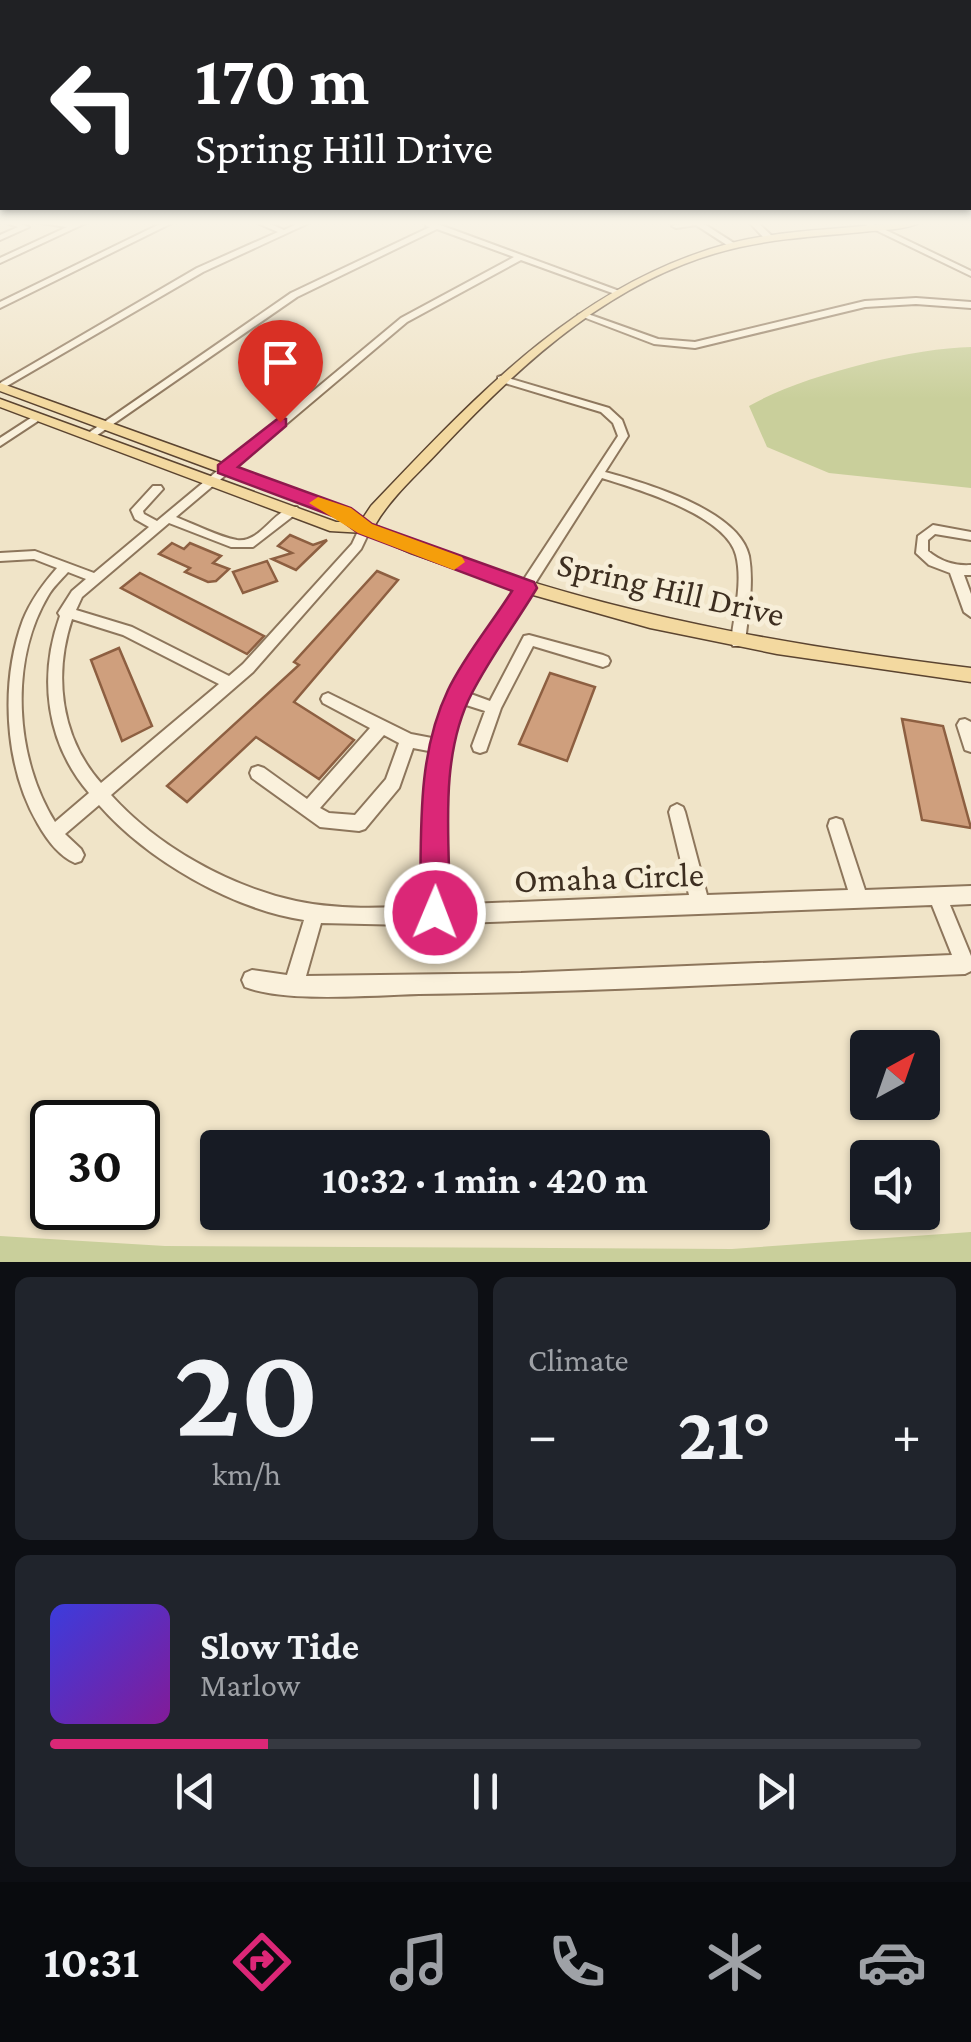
<!DOCTYPE html>
<html lang="en">
<head>
<meta charset="utf-8">
<style>
  body { margin:0; font-family:"Crimson Pro",serif; background:#20242c; color:#f1f3f6; height:100vh; display:flex; flex-direction:column; font-size:38px; white-space:nowrap }
  * { box-sizing:border-box; margin:0 }
  p { font-size:32px; color:#9ea1a6 }
  .icon { flex:none; width:55px; height:55px; fill:none; stroke:currentColor; stroke-width:2; stroke-linecap:round; stroke-linejoin:round }
  .map { position:relative; height:1262px; overflow:hidden }
  .side { display:flex; flex-direction:column; gap:15px; padding:15px; background:#0d0f14; flex:1 }
  .side>* { flex:none }
  .banner { position:absolute; left:0px; top:0px; width:972px; height:210px; box-shadow:0 2px 8px #0004; background:#202124; color:#fff; overflow:hidden }
  .needle { width:65px; rotate:40deg }
  .tools { position:absolute; left:850px; top:1030px; display:grid; gap:20px }
  .tools a { display:grid; place-items:center; width:90px; height:90px; border-radius:10px; background:#171b24; box-shadow:0 2px 8px #0004; font-size:50px }
  .speed { position:absolute; left:30px; top:1100px; display:flex; gap:20px; font-size:50px; font-weight:700; text-align:center }
  .speed>* { display:grid; place-content:center; width:130px; height:130px; border-radius:50%; background:#171b24; box-shadow:0 2px 8px #0004; line-height:1 }
  .speed .limit { border:5px solid #111; border-radius:15px; background:#fff; color:#111 }
  .pin { position:absolute; display:grid; place-items:center; width:85px; height:85px; color:#fff; margin:-102px -42px; border-radius:50% 50% 50% 0; rotate:-45deg; box-shadow:0 0 10px #0007 }
  .pin .icon { rotate:45deg }
  .me { position:absolute; width:110px; margin:-55px; rotate:1deg; stroke-linejoin:round; filter:drop-shadow(0 0 8px #0008) }
  .turn { display:flex; align-items:center; gap:35px; height:210px; padding:0 30px; font-size:45px }
  .turn .icon { width:130px; height:130px; stroke-width:2.5 }
  .turn b { display:block; font-size:70px; line-height:85px }
  .big { font-size:75px; font-weight:700; line-height:1.1 }
  .side .tile { flex:1; display:flex; flex-direction:column; justify-content:center; gap:15px; min-width:0; padding:0 35px; border-radius:15px; background:#20242c }
  .side .dial { align-items:center; gap:0 }
  .dial b { font-size:130px; line-height:1 }
  .song { display:flex; align-items:center; gap:30px }
  .cover { width:120px; height:120px; border-radius:15px; background:linear-gradient(135deg,hsl(240 70% 55%),hsl(290 70% 35%)) }
  .played { height:10px; border-radius:5px; background:linear-gradient(90deg,#db2777 25%,#363941 25%) }
  .keys { display:flex; justify-content:space-around; direction:ltr }
  .heat { display:flex; justify-content:space-between; align-items:center; font-size:55px; direction:ltr }
  .side .tiles { flex:1; display:grid; gap:15px; grid-template-columns:1fr 1fr }
  .tile:last-child { grid-column:span 2 }
  .trip { position:absolute; left:200px; top:1130px; width:570px; height:100px; border-radius:10px; background:#171b24; box-shadow:0 2px 8px #0004; font-weight:700; line-height:100px; text-align:center }
  .tabs { display:flex; height:160px; justify-content:space-around; align-items:center; background:#090b0e; color:#9ea1a6 }
  .tabs .icon { width:70px; height:70px }
  .tabs .selected { color:#db2777 }
  .tabs b { font-size:45px; color:#f1f3f6 }
  .map>svg:first-child { display:block }
</style>
</head>
<body>
<div class="map">
<svg width="971" height="1262" viewBox="0 0 971 1262">
  <rect width="100%" height="100%" fill="#f0e4c8"/>
  <path fill="#c9cf9b" d="M971,347v141l-142,-15 -62,-26 -18,-41c52,-30 162,-58 222,-59z
    M971,1232v30h-971v-26l165,10 567,3z"/>
  <path fill="#cf9f7d" stroke="#8d5f41" stroke-width="2.5" d="M290,535l23,10 14,-5 -31,30 -24,-11 20,-6 -14,-7z
    M172,543l12,6 6,-6 31,13 -8,7 16,6 -13,12 -8,1 -23,-10 5,-4 -31,-14z
    M267,561l10,20 -34,12 -10,-21z
    M377,571l21,9 -104,122 60,38 -35,39 -63,-42 -69,65 -20,-16 132,-121 -5,-3z
    M140,573l124,63 -17,18 -126,-66z
    M119,648l33,78 -30,15 -31,-81z
    M550,673l45,14 -28,74 -48,-17z
    M902,719l41,7 28,102 -49,-8z"/>
  <g fill="none" stroke-linecap="round" stroke-linejoin="round">
    <g stroke="#8d765c" stroke-width="4">
      <path id="minor" d="M4,222h12l13,5 -29,13v-5l18,-8z
        M35,222h53l-88,41v-5l67,-31z
        M164,222h10l-174,86v-6z
        M255,222h11l18,8 17,-8h10l-108,50 -203,118v-7l197,-115 81,-36z
        M426,222h6l190,70 -7,2 -94,-34 -114,62 -231,195c18,7 43,20 61,23 25,3 37,-33 60,-33l2,3 -2,3 -44,34h-22l-62,-24 -87,74 -6,13 56,17 97,49 14,-12 109,-120 9,-19h8l2,3 -10,21 -108,123 -142,123c46,51 117,91 185,106 42,9 87,7 130,5l3,-132 5,-22 -21,-4 -14,40 -34,41 -6,2 -39,-4 -68,-49 -2,-5 2,-5 6,-2 6,2 43,31 63,-71 -47,-25 -2,-4 2,-4 5,-2 83,41 26,5 5,-25 25,-48 151,-230 -5,-13 -12,-11 -103,-31v-4l3,-1 108,32 13,12 6,16 -23,36c40,11 134,38 144,84 5,28 -1,59 -4,86l-2,4h-10l-2,-4c3,-27 12,-60 5,-87 -10,-40 -99,-66 -134,-77l-124,195 -10,20 22,8 34,-65 5,-1 74,20 5,2 2,4 -2,4 -5,2 -70,-21 -32,62 -15,43 -6,2 -6,-2 -2,-5 13,-35 -22,-7c-26,52 -18,143 -19,201l245,-10 -20,-83 2,-5 6,-3 6,3 2,5 22,83 141,-5 -20,-64 2,-6 6,-2 6,2 2,6 21,64 106,-4v18l-21,1 21,51v15l-6,3c-182,7 -364,18 -546,20 -46,1 -133,9 -174,-7l-3,-7 3,-7 7,-3 35,5 17,-55c-72,-11 -157,-60 -205,-115l-34,29 16,15 3,6 -3,6 -6,2c-16,-7 -28,-23 -37,-39 -34,-58 -38,-142 -15,-204 8,-20 20,-36 34,-52l-23,-9 -34,2v-8l35,-2 59,22 55,-46 -14,-8 -4,-9 22,-24h8l2,3 -20,22 1,3 13,7 244,-203 113,-61 -77,-28 -140,68 -204,141h-8l-1,-2 207,-143 139,-66 -4,-1zM68,572l18,7 -14,12 -14,22 2,3c-22,61 -14,127 29,177l-34,29c-40,-64 -46,-160 -7,-226 5,-9 13,-16 20,-24zM72,619l51,16 96,49 -118,99c-40,-45 -48,-107 -29,-164zM384,735l15,8 -13,36 -31,36 -26,-2 -9,-5zM932,905l20,50 -431,18 -215,3 15,-53 88,2z
        M688,222h13l36,23 -7,2 -34,-22 -20,3 -4,-2z
        M749,222h8l15,14v4h-6z
        M859,222h10l102,49v5z
        M916,298l55,4v6l-55,-4 -51,3 -170,41 -41,-4 -76,-29 7,-2 73,26 37,3 170,-41z
        M37,414l5,3 -1,2 -41,27v-8z
        M933,525l38,7v8l-36,-6 -7,6v11c14,11 26,15 43,14v10h-7l7,19v23l-7,-5 -14,-39 -21,-8 -13,-12 2,-17z
        M965,719l6,3v30l-6,-2 -8,-25 3,-5z"/>
    </g>
    <g stroke="#5b4430" stroke-width="3">
      <path id="major" d="M898,222h24c-17,8 -41,8 -60,10 -41,4 -82,6 -122,15 -122,27 -217,114 -300,203 -22,24 -49,47 -65,75 36,18 75,30 113,43 157,53 319,80 483,100v14l-194,-28 -127,-26 -131,-37 -108,-38 -46,-20 -35,-2 -330,-124v-8l336,123h12l-8,-5 -340,-126v-8l350,126 13,9 8,-12c104,-109 208,-223 360,-263 54,-14 112,-13 167,-21z"/>
    </g>
    <use href="#minor" fill="#faf1dc" fill-rule="evenodd"/>
    <use href="#major" fill="#f3d9a0" fill-rule="evenodd"/>
  </g>
  <linearGradient id="sky" x2="0" y2="1"><stop stop-color="#8fbad6"/><stop offset="0.56" stop-color="#f8f3e6"/><stop offset="1" stop-color="#f8f3e6" stop-opacity="0"/></linearGradient>
  <rect width="971" height="399" fill="url(#sky)"/>
  <path fill="#db2777" stroke="#8e194d" stroke-width="2.5" d="M280,417l6,2v7l-48,41 113,41 21,16 162,58 3,6c-21,35 -46,68 -65,105 -34,65 -22,149 -22,220l-4,11 -11,4 -10,-4 -5,-11c2,-75 -5,-154 28,-223 17,-35 44,-67 64,-99l-154,-58 -20,-15 -120,-45v-8z"/>
  <path fill="#f59e0b" d="M318,497l33,11 21,16 90,33 3,5 -11,8 -96,-37 -49,-30z"/>
  <g text-anchor="middle" stroke-width="10" stroke-linejoin="round" paint-order="stroke">
    <g font-size="35" fill="#3d2e20" stroke="#f7eed8">
      <text transform="translate(671 589) rotate(13)" y="12">Spring Hill Drive</text>
      <text transform="translate(609 877) rotate(-2)" y="12">Omaha Circle</text>
    </g>
  </g>
</svg>
<div class="tools">
<a><svg class="needle" viewBox="-14 -14 28 28"><path d="M0-13l5 13h-10z" fill="#e53935"/><path d="M0 13l5-13h-10z" fill="#9ea1a6"/></svg></a>
<a><svg class="icon" aria-label="sound" viewBox="0 0 24 24"><path d="M4 9h4l5-4v14l-5-4H4zM17 9q2 3 0 6"/></svg></a>
</div>
<div class="speed"><div class="limit">30</div></div>
<div class="pin" style="left:280px;top:422px;background:#d93025"><svg class="icon" aria-label="arrive" viewBox="0 0 24 24"><path d="M6 21V4h12l-3 4 3 4H6"/></svg></div>
<svg class="me" style="left:435px;top:913px" viewBox="-20 -20 40 40"><circle r="17" fill="#db2777" stroke="#fff" stroke-width="3"/><path d="M0-11L8 9 0 5-8 9z" fill="#fff"/></svg>
<div class="trip">10:32 · 1 min · 420 m</div>
<div class="banner">
<div class="turn"><svg class="icon" aria-label="left" viewBox="0 0 24 24"><path d="M17 20v-9H6M10 6l-5 5 5 5"/></svg><div><b>170 m</b>Spring Hill Drive</div></div>
</div>
</div>
<section class="side">
<div class="tiles">
<div class="tile dial"><b>20</b><p>km/h</p></div>
<div class="tile"><p>Climate</p>
<div class="heat"><a>−</a><b class="big">21°</b><a>+</a></div>
</div>
<div class="tile">
<div class="song"><i class="cover"></i><div><b>Slow Tide</b><p>Marlow</p></div></div>
<div class="played"></div>
<div class="keys"><svg class="icon" aria-label="previous" viewBox="0 0 24 24"><path d="M18 5L8 12l10 7zM5 5v14"/></svg><svg class="icon" aria-label="pause" viewBox="0 0 24 24"><path d="M8 5v14M16 5v14"/></svg><svg class="icon" aria-label="next" viewBox="0 0 24 24"><path d="M6 5l10 7-10 7zM19 5v14"/></svg></div>
</div>
</div>
</section>
<nav class="tabs">
<b>10:31</b>
<svg class="icon selected" aria-label="directions" viewBox="0 0 24 24"><path d="M12 3l9 9-9 9-9-9zM9 14v-3h6M13 9l2 2-2 2"/></svg>
<svg class="icon" aria-label="music" viewBox="0 0 24 24"><path d="M9 18V5l10-2v13"/><circle cx="6" cy="18" r="3"/><circle cx="16" cy="16" r="3"/></svg>
<svg class="icon" aria-label="phone" viewBox="0 0 24 24"><path d="M5 4h4l2 5-3 2q2 4 5 5l2-3 5 2v4C11 20 4 13 5 4z"/></svg>
<svg class="icon" aria-label="climate" viewBox="0 0 24 24"><path d="M12 3v18M4 7l16 10M4 17L20 7"/></svg>
<svg class="icon" aria-label="car" viewBox="0 0 24 24"><path d="M5 17H2v-5l4-1 3-4h7l3 4 3 1v5h-3M9 17h6M6 11h13"/><circle cx="7" cy="17" r="2"/><circle cx="17" cy="17" r="2"/></svg>
</nav>
</body>
</html>
